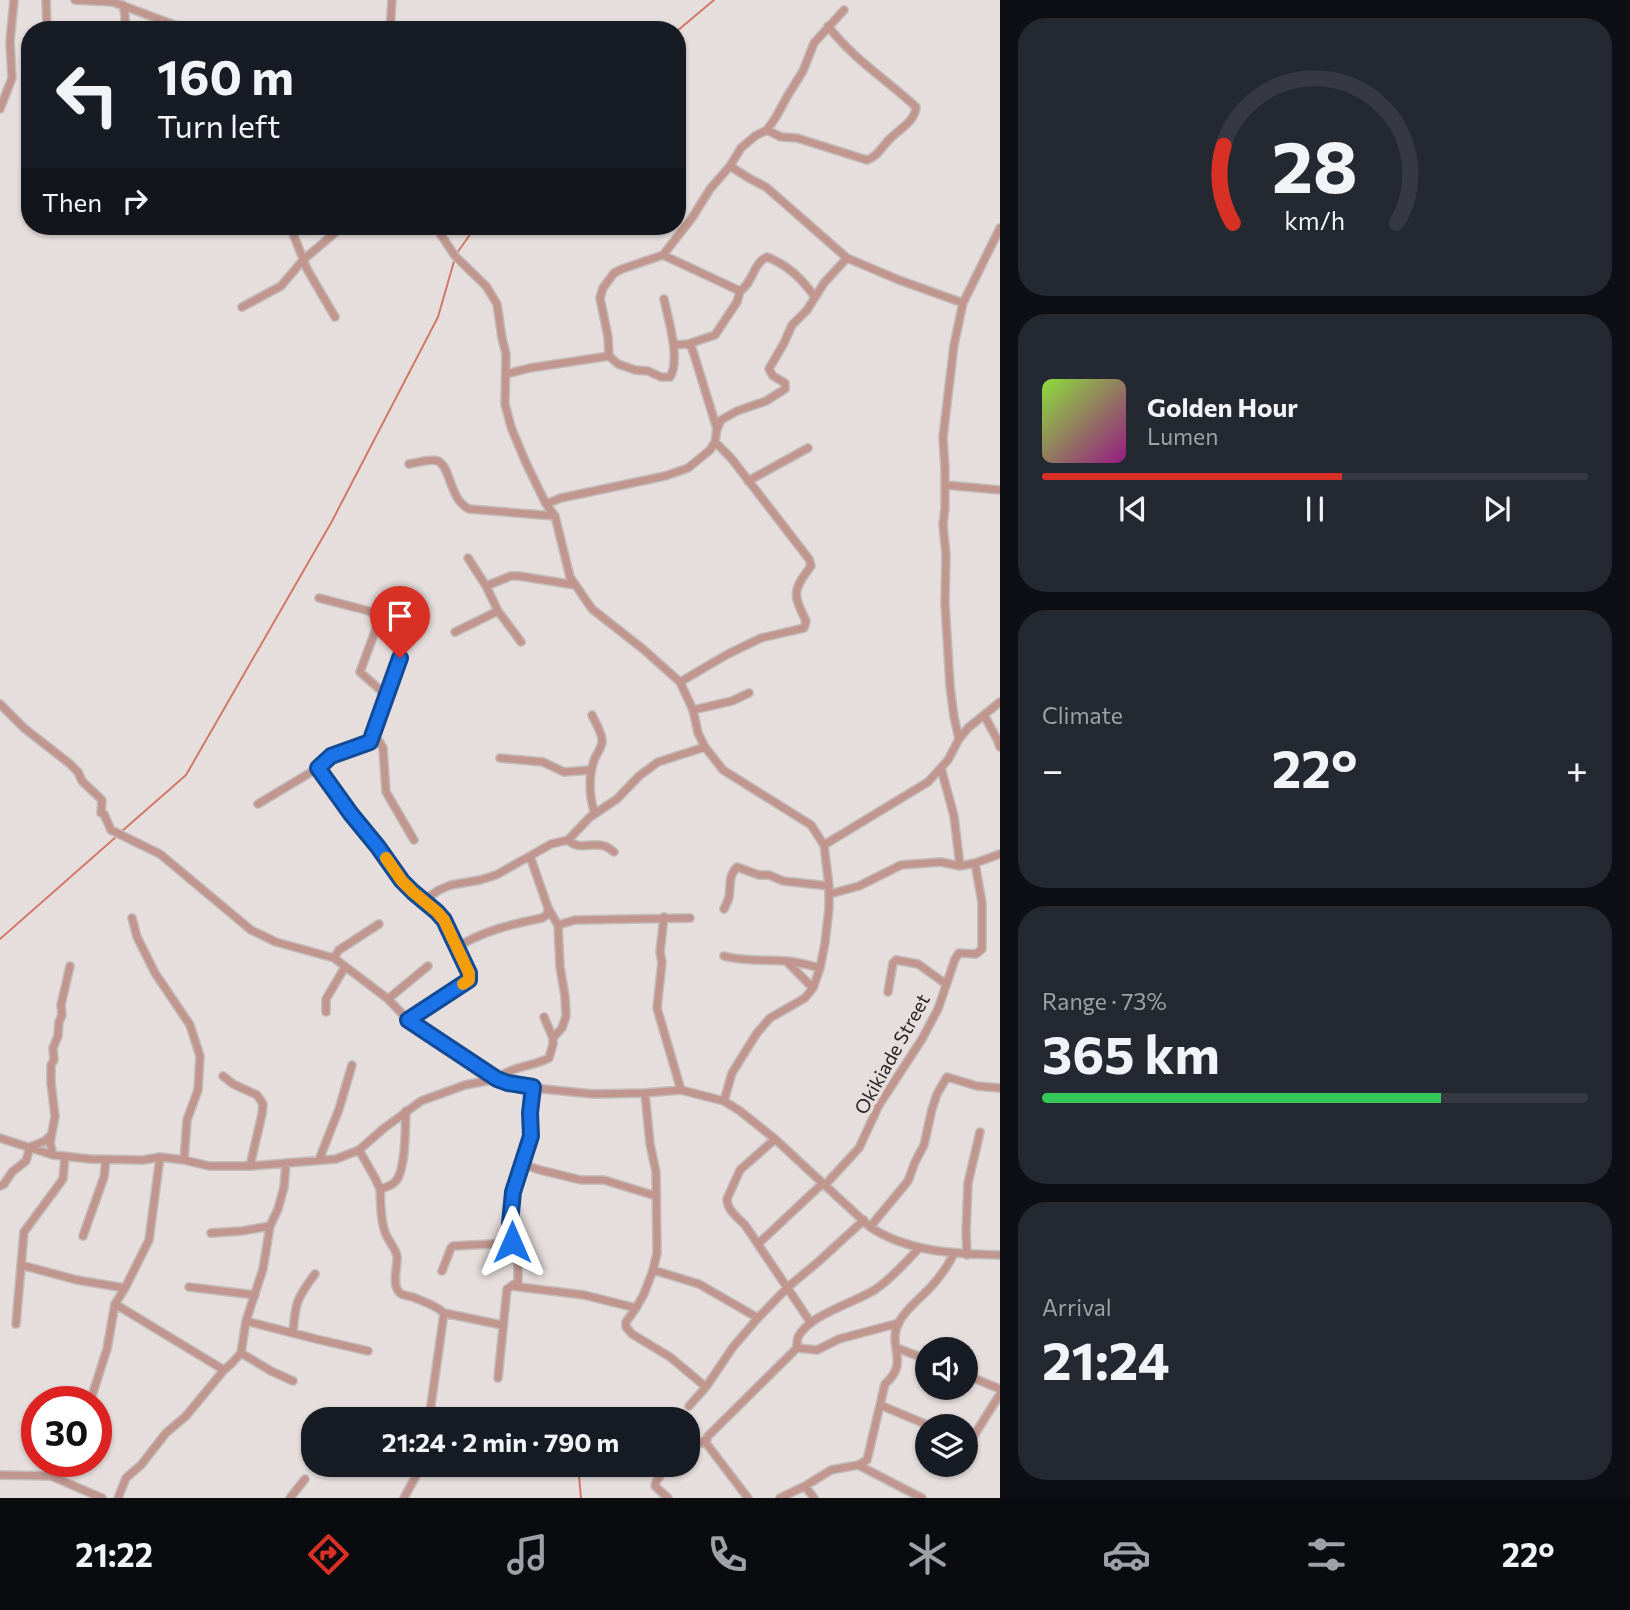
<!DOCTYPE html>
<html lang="en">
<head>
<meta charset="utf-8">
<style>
  body { margin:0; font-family:Commissioner,sans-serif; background:#242831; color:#f1f3f6; height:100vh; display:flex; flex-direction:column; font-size:26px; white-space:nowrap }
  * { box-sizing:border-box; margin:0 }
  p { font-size:23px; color:#9ea1a6 }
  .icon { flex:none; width:38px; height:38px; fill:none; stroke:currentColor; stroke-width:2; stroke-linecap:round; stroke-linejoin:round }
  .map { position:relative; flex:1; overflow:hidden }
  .drawer { display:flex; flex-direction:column; gap:18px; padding:18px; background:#0d0f14; width:630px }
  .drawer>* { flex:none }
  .guide { position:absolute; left:21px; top:21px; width:665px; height:214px; border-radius:28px; box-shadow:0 2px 5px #0004; background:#171b24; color:#f1f3f6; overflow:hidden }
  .controls { position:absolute; left:915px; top:1337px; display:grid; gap:14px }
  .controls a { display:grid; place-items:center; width:63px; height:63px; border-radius:50%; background:#171b24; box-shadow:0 2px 5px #0004; font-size:35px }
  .speed { position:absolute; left:21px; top:1386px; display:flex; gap:14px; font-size:35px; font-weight:700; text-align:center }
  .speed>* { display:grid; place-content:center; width:91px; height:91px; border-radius:50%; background:#171b24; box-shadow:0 2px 5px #0004; line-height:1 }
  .speed .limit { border:10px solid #d22; background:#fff; color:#111 }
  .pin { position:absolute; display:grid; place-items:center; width:60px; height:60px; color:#fff; margin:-72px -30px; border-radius:50% 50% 50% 0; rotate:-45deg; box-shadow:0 0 7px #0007 }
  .pin .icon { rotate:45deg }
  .me { position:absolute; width:77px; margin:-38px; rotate:0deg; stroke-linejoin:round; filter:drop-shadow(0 0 5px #0008) }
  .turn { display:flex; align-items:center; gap:24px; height:147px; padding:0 21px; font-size:32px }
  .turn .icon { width:91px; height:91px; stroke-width:2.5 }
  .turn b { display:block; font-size:49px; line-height:60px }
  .then { display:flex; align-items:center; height:66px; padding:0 21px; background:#0003; gap:14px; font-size:26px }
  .big { font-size:52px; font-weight:700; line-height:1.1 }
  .drawer .card { flex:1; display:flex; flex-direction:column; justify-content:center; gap:10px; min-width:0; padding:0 24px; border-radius:28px; background:#242831 }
  .drawer .dial { align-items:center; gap:0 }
  .dial svg { height:182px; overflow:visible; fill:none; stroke:#363941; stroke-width:7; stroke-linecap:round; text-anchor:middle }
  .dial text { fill:#f1f3f6; stroke:none }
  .song { display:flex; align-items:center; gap:21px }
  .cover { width:84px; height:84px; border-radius:10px; background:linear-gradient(135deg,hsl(90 70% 55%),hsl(310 70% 35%)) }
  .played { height:7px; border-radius:4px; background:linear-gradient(90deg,#d93025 55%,#363941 55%) }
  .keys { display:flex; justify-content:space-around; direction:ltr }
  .heat { display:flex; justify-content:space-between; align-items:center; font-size:38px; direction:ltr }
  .charge { height:10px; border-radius:5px; background:linear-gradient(90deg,#34c759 73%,#363941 0) }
  .trip { position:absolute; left:301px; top:1407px; width:399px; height:70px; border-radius:28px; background:#171b24; box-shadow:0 2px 5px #0004; font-weight:700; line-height:70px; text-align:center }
  .tab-bar { display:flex; height:112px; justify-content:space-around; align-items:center; background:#090b0e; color:#9ea1a6 }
  .tab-bar .icon { width:49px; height:49px }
  .tab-bar .current { color:#d93025 }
  .tab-bar b { font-size:32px; color:#f1f3f6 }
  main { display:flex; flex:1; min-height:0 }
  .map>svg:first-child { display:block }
</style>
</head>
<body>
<main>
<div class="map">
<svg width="1000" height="1498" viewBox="0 0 1000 1498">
  <rect width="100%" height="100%" fill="#e6dedc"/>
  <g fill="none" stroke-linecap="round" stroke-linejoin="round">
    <path stroke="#d1786a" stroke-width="2" d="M677,31l37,-31
      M457,253l19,-27
      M121,832l65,-57 145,-252 107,-206 17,-59
      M0,939l117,-103
      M578,1465l3,33"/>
    <g stroke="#c3bcba" stroke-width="10">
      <path id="minor" d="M46,0l1,30
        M75,0l38,2 75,28
        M123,5l2,11v14
        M390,30l2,-30
        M0,109l12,-31 -2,-37 4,-41
        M767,130l14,7 16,1 70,22c13,-5 15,-15 25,-23 9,-9 23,-16 24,-30 -29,-27 -64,-49 -88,-81
        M290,226l17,43 28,48
        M435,226l20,30 31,30 11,18 5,34 4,16 -1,50 6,23 15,36 20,41 9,12 15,61 22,32 51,40 37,33 13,28 5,23 7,14 18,23 88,55 13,20 5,41v22l-4,35 -5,25 -7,20 -8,10 -35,20 -13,15 -25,40 -8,28
        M663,255l77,36c13,-8 13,-28 27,-34 21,8 35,22 48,40
        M847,258l52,22 64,23
        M242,307l39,-21 22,-26 40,-34
        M688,344l27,-9 22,-33 3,-11
        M674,345l14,-1 4,4 25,81
        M609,356l9,8 17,6 13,1 13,6h9c11,-17 -2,-59 -6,-78
        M506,374l24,-6 79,-12 -1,-19 -8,-39 3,-10 11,-15 8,-4 41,-14 29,-37 18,-29 20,-23 11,-18 14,-12 12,-6 9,-13 12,-22 15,-24 11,-28 30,-33
        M409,464c8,-1 22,-6 29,-3 13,6 11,38 31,48l86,7
        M748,481l60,-33
        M945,485l55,5
        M546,504l15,-6 104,-22 23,-8 22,-18 5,-8 2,-13 4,-9 16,-9 29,-10 19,-12v-6l-12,-7 -4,-7 15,-26 8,-18 15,-15 17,-27 23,-25 -81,-71 -19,-10 -17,-11
        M468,558l18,28 12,25 23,31
        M486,586l25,-10h8l56,9
        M319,598l50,13 9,6 -1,9 -17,46 27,24
        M455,632l43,-21
        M680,682l48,-28 33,-16 43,-10 2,-7c-13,-27 -14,-30 5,-55l-2,-7 -78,-101 -16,-16
        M0,704l24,24 46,36 8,8 4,9 20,19 -1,13 3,1 7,16 49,24 91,76 25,12 58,16 54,41 20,21 13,10 22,12 54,37c14,-13 35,-12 52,-21l4,-14v-6l9,-10 4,-12 -1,-20 -5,-29 -2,-42 -10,-17 -18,-52 21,-12 17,-4 22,-23 27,-18 22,-23 19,-14 47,-15
        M693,710l39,-9 17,-8
        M592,715c3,7 11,19 10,27 0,5 -5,11 -7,16 -7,17 -6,39 0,56
        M984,715l13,24 3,8
        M959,739l-5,-22 -4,-31 -5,-83 1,-49 -3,-29 2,-17v-39l-2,-32 11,-92 9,-42 37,-75
        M370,742l9,-1 4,7 3,44 28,48
        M500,758l43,4 21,10 27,-2
        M318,768l33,46 27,33 24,34 11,11 24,20 7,8 25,53v7l-61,40
        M941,768l13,48 6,50
        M258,804l60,-36 13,-12 39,-14 30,-84
        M568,840c11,11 23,2 36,6 2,0 9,5 10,6
        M824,845l104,-63 20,-22 11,-21 9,-11 32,-26
        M830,894l29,-8 42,-21 40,-3 19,4 15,-3 25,-9
        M424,900l15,-10 12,-5 29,-5 16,-5 34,-19
        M724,909c2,-4 4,-8 5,-12 2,-12 -1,-21 8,-30l22,8h10l14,6 46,5
        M664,917l-4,35 2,10 -5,46 24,82
        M132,918l5,19 18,36 35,52 10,31 -2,34 -11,30 -3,40
        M558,925l17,-5 115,-2
        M456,948c26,-17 56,-24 86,-30l5,-3 1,-6
        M724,956c20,6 41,3 62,5 12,1 23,4 34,7
        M334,958l5,-8 40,-26
        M786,961l27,27
        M888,992l5,-29 3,-3 22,4 28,20
        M388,999l40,-33
        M326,1012v-13l19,-32
        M544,1017l9,21
        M223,1076l10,8 24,11 6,9 -1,10 -12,52
        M645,1093l5,51 6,28 1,81 -4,17 -9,24 -8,14 -10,14v5l6,7 38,23 36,30
        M406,1111c-1,19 0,50 -8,67 -4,7 -11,9 -18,11 1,15 0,30 5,43 3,9 10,15 12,24 1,10 -6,30 3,37 3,3 11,3 15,5 10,4 22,8 29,15l58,12
        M0,1138l53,17 37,4 53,1 17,-3 24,3 25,6h41l86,-7 23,-9 24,-21 38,-28 44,-16 32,-6 11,4 25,5 60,6 52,-1 36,-3 43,11 16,10 35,28 95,88c38,25 85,27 130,28
        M775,1139l-35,31 -13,29c0,11 11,19 18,26l66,98
        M359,1150l16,28 5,11
        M53,1155l-3,-12 5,-27 -4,-33v-18l3,-5 -1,-12 5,-12 1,-14 3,-7 -1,-10 9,-39
        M319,1160l20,-51 13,-44
        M522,1164l18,6 41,10h23l52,16
        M825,1185l34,-37 20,-43 43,-66 16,-30 17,-50 4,-6 17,1 6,-5v-46l-7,-40
        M0,1186l4,-2 8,-12 14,-11 4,-14 15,-6 6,-6
        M870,1227l38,-46 7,-19 9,-17 8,-36 5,-15 10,-17 30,9 23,2
        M211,1233l31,-2 28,-5
        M83,1236l21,-59 2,-17
        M758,1244l64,-60
        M967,1255l-1,-23 2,-49 12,-51
        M21,1265l56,15 48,8
        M653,1270l46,14 59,34
        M442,1271l9,-23 2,-2 59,-3
        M518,1282v-20l-6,-19 -2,-21 4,-30 17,-56 -1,-23 3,-25
        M189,1287l66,8
        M115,1304l109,66
        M246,1321l70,18 52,12
        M16,1324l8,-92 39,-53 2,-23
        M293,1333c2,-30 4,-35 22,-59
        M797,1348c0,-3 0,-8 1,-11 12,-23 57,-34 78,-48 17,-12 29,-26 43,-41
        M897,1348l31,12
        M241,1353l30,18 22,10
        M966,1375l34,14
        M498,1378l9,-89 11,-7 -7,4 73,9 52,13
        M90,1402l17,-53 8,-45 10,-16 24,-48 11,-83
        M880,1405l50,21
        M689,1406l17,-19 27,-40 25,-29 30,-31 30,-25 46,-42
        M430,1412l14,-99
        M966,1443l4,-1 30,-48
        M688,1450l19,-11
        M858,1465l64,33
        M0,1475l51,1 51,22
        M51,1476l11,-15
        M805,1486l9,12
        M118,1498l8,-20 15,-13 25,-32 20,-17 38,-46 8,-7 9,-10 5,-32 17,-52 7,-43 8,-17 6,-22 2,-24
        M290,1498l15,-19
        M404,1498l13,-24 2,-9
        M668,1498l-13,-12c2,-10 10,-15 17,-21
        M748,1498l-42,-55 2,-7 89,-88 20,2 22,-11 60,-16
        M780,1498l25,-12 26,-16 27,-5 9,-5 18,-76c26,-23 1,-37 14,-62 7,-13 19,-22 30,-33 10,-11 19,-22 25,-36"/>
    </g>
    <use href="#minor" stroke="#c0968f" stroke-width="7"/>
  </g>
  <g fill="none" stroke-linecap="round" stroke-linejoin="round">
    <g stroke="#114b97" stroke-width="18">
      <path id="route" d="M400,658l-30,84 -39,14 -13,12 33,46 27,33 24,34 11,11 24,20 7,8 25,53v7l-61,40 89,59 11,4 25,4 -3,26 1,23 -18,56 -3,31 2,19"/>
    </g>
    <use href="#route" stroke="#1a73e8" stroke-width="12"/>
    <path stroke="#f59e0b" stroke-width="12" d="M386,858l16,23 11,11 24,20 7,8 25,53v7l-6,4"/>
  </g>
  <g text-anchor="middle" stroke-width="7" stroke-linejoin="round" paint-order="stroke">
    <g font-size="19" fill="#252221" stroke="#e6dedc">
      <text transform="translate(892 1054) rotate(-61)" y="7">Okikiade Street</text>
    </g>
  </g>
</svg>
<div class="controls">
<a><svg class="icon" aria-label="sound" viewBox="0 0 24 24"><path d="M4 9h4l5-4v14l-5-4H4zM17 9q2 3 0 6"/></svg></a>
<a><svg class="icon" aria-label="layers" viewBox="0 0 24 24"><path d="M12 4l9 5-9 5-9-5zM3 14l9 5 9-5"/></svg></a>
</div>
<div class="speed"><div class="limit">30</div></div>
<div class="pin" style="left:400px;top:658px;background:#d93025"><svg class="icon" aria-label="arrive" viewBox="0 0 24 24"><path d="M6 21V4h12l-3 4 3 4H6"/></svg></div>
<svg class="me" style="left:512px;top:1242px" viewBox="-20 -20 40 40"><path d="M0-17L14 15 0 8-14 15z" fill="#1a73e8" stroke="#fff" stroke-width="4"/></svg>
<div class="trip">21:24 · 2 min · 790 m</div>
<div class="guide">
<div class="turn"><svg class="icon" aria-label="left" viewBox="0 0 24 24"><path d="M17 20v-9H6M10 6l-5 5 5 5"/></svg><div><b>160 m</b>Turn left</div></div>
<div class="then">Then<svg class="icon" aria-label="right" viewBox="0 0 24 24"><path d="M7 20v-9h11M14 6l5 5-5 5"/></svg></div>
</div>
</div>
<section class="drawer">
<div class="card dial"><svg viewBox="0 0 100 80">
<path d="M14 69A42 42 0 1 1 86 69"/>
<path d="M14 69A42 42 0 0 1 10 35" stroke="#d93025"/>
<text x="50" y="56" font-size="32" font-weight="700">28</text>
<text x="50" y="72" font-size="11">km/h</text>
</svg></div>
<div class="card">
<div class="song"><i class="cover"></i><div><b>Golden Hour</b><p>Lumen</p></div></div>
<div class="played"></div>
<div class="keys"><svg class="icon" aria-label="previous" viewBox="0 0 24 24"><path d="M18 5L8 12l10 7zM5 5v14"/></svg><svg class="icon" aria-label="pause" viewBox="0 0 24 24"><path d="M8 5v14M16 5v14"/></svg><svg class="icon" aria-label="next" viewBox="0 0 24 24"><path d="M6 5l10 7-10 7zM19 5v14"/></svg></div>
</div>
<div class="card"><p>Climate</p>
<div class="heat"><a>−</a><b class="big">22°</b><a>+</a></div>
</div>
<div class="card"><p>Range · 73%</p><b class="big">365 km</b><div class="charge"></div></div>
<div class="card"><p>Arrival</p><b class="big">21:24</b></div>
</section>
</main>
<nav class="tab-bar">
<b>21:22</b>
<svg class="icon current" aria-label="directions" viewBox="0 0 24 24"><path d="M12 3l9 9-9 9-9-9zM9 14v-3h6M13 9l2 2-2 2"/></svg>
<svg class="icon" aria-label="music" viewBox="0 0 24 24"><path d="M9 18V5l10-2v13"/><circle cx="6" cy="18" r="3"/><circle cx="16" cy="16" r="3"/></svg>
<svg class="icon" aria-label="phone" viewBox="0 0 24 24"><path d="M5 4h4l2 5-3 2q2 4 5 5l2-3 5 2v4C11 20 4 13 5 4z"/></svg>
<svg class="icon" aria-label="climate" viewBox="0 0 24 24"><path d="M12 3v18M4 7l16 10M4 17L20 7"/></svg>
<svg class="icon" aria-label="car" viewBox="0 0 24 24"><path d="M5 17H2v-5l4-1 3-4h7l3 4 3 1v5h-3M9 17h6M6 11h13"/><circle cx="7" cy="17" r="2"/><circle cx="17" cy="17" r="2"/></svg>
<svg class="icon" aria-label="filters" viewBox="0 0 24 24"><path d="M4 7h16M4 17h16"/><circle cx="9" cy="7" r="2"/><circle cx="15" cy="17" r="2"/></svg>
<b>22°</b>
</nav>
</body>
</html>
